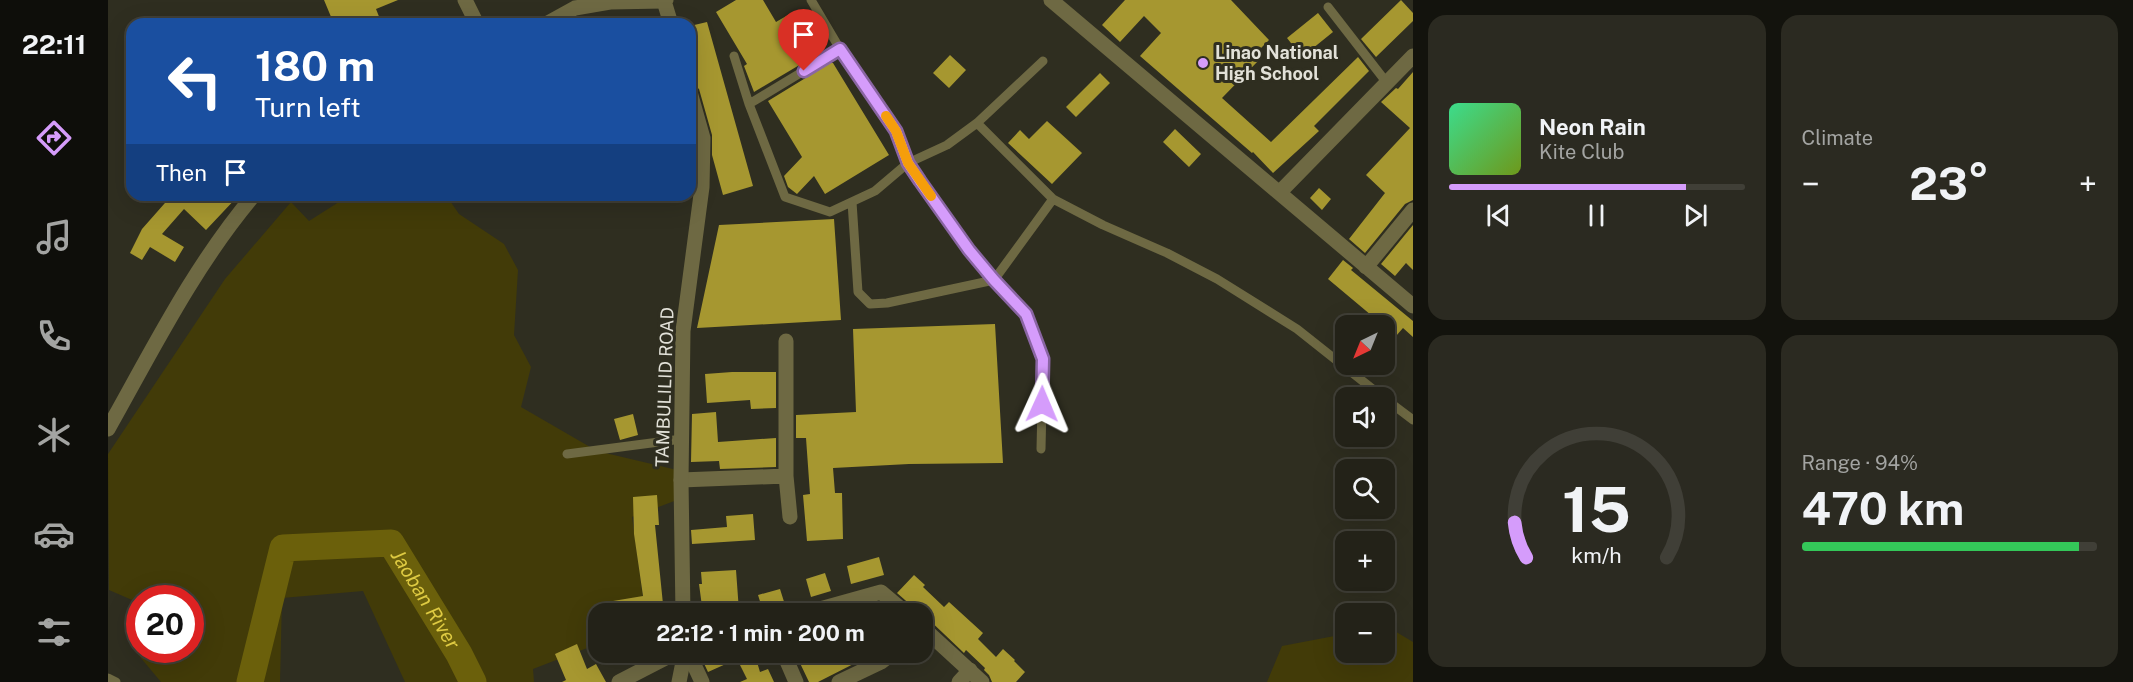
<!DOCTYPE html>
<html lang="en">
<head>
<meta charset="utf-8">
<style>
  body { margin:0; font-family:"Public Sans",sans-serif; background:#2b2a21; color:#f1f3f6; height:100vh; display:flex; flex-direction:column; font-size:22px; white-space:nowrap }
  * { box-sizing:border-box; margin:0 }
  p { font-size:20px; color:#a3a4a2 }
  .icon { flex:none; width:33px; height:33px; fill:none; stroke:currentColor; stroke-width:2; stroke-linecap:round; stroke-linejoin:round }
  .map { position:relative; flex:1; overflow:hidden }
  .drawer { display:flex; flex-direction:column; gap:15px; padding:15px; background:#13130d; width:720px }
  .drawer>* { flex:none }
  .guide { position:absolute; left:18px; top:18px; width:570px; height:183px; border-radius:18px; box-shadow:0 6px 24px #0002,0 0 0 2px #403f37; background:#1a4fa0; color:#fff; overflow:hidden }
  .needle { width:39px; rotate:223deg }
  .tools { position:absolute; left:1227px; top:315px; display:grid; gap:12px }
  .tools a { display:grid; place-items:center; width:60px; height:60px; border-radius:12px; background:#232218; box-shadow:0 6px 24px #0002,0 0 0 2px #403f37; font-size:30px }
  .speed { position:absolute; left:18px; top:585px; display:flex; gap:12px; font-size:30px; font-weight:700; text-align:center }
  .speed>* { display:grid; place-content:center; width:78px; height:78px; border-radius:50%; background:#232218; box-shadow:0 6px 24px #0002,0 0 0 2px #403f37; line-height:1 }
  .speed .limit { border:9px solid #d22; background:#fff; color:#111 }
  .pin { position:absolute; display:grid; place-items:center; width:51px; height:51px; color:#fff; margin:-62px -26px; border-radius:50% 50% 50% 0; rotate:-45deg; box-shadow:0 0 6px #0007 }
  .pin .icon { rotate:45deg }
  .me { position:absolute; width:66px; margin:-33px; rotate:1deg; stroke-linejoin:round; filter:drop-shadow(0 0 4px #0008) }
  .turn { display:flex; align-items:center; gap:21px; height:126px; padding:0 30px; font-size:27px }
  .turn .icon { width:78px; height:78px; stroke-width:2.5 }
  .turn b { display:block; font-size:42px; line-height:51px }
  .then { display:flex; align-items:center; height:57px; padding:0 30px; background:#0003; gap:12px; font-size:22px }
  .big { font-size:45px; font-weight:700; line-height:1.1 }
  .drawer .tile { flex:1; display:flex; flex-direction:column; justify-content:center; gap:9px; min-width:0; padding:0 21px; border-radius:18px; background:#2b2a21 }
  .drawer .dial { align-items:center; gap:0 }
  .dial svg { height:156px; overflow:visible; fill:none; stroke:#403f37; stroke-width:7; stroke-linecap:round; text-anchor:middle }
  .dial text { fill:#f1f3f6; stroke:none }
  .song { display:flex; align-items:center; gap:18px }
  .cover { width:72px; height:72px; border-radius:9px; background:linear-gradient(135deg,hsl(150 70% 55%),hsl(80 70% 35%)) }
  .played { height:6px; border-radius:3px; background:linear-gradient(90deg,#d59cfb 80%,#403f37 80%) }
  .keys { display:flex; justify-content:space-around; direction:ltr }
  .heat { display:flex; justify-content:space-between; align-items:center; font-size:33px; direction:ltr }
  .charge { height:9px; border-radius:4px; background:linear-gradient(90deg,#34c759 94%,#403f37 0) }
  .drawer .tiles { flex:1; display:grid; gap:15px; grid-template-columns:repeat(2,1fr) }
  .trip { position:absolute; left:480px; top:603px; width:345px; height:60px; border-radius:18px; background:#232218; box-shadow:0 6px 24px #0002,0 0 0 2px #403f37; font-weight:700; line-height:60px; text-align:center }
  main { display:flex; flex:1; min-height:0 }
  .tabs { display:flex; flex-direction:column; width:108px; justify-content:space-around; align-items:center; background:#0e0e0a; color:#a3a4a2 }
  .tabs .icon { width:42px; height:42px }
  .tabs .selected { color:#d59cfb }
  .tabs b { font-size:27px; color:#f1f3f6 }
  .map>svg:first-child { display:block }
</style>
</head>
<body>
<main>
<nav class="tabs">
<b>22:11</b>
<svg class="icon selected" aria-label="directions" viewBox="0 0 24 24"><path d="M12 3l9 9-9 9-9-9zM9 14v-3h6M13 9l2 2-2 2"/></svg>
<svg class="icon" aria-label="music" viewBox="0 0 24 24"><path d="M9 18V5l10-2v13"/><circle cx="6" cy="18" r="3"/><circle cx="16" cy="16" r="3"/></svg>
<svg class="icon" aria-label="phone" viewBox="0 0 24 24"><path d="M5 4h4l2 5-3 2q2 4 5 5l2-3 5 2v4C11 20 4 13 5 4z"/></svg>
<svg class="icon" aria-label="climate" viewBox="0 0 24 24"><path d="M12 3v18M4 7l16 10M4 17L20 7"/></svg>
<svg class="icon" aria-label="car" viewBox="0 0 24 24"><path d="M5 17H2v-5l4-1 3-4h7l3 4 3 1v5h-3M9 17h6M6 11h13"/><circle cx="7" cy="17" r="2"/><circle cx="17" cy="17" r="2"/></svg>
<svg class="icon" aria-label="filters" viewBox="0 0 24 24"><path d="M4 7h16M4 17h16"/><circle cx="9" cy="7" r="2"/><circle cx="15" cy="17" r="2"/></svg>
</nav>
<div class="map">
<svg width="1305" height="682" viewBox="0 0 1305 682">
  <rect width="100%" height="100%" fill="#2f2e20"/>
  <path fill="#423b08" d="M242,195h96l13,19 45,30 14,26 -4,65 17,32 -10,40 76,44 80,19v30l-45,17 11,82 -48,16v30l-62,24 1,13h-129l-42,-91 -81,7 -2,84h-119l-31,-37 9,-41 1,46h50v-52h-50l-1,5 -30,-13 -1,-136 117,-175 66,-77 18,19z
    M1277,627h3l25,15v40h-146l15,-36 63,-12 1,18h38z"/>
  <g fill="none" stroke-linecap="round" stroke-linejoin="round">
    <path stroke="#6b600b" stroke-width="27" id="s1" d="M142,682l33,-134 108,-5 68,111 14,28"/>
  </g>
  <path fill="#a69730" d="M216,0h74l-22,9 6,15h-48z
    M628,0h27l13,22 17,-10 3,6 6,-3 21,36 -69,41 -10,-26 3,-2 -31,-52z
    M1017,0h106l38,40 -15,15 5,5 -37,38 49,44 87,-85 11,14 -55,55 5,5 -46,42 -20,-21 -1,1 -112,-97 21,-23 -17,-17 -24,26 -18,-17z
    M1293,0l12,13v8l-37,36 -15,-18z
    M1210,13l15,19 -31,25 -15,-19z
    M599,22l46,164 -30,9 -11,-40v-20l-13,-46 -7,-6 -2,-8v-49z
    M842,55l16,15 -17,18 -16,-15z
    M722,63h3l56,92 -64,39 -11,-18 -17,18 -9,-7 -4,-11 18,-19 -34,-56z
    M1305,72v128l-8,4 -40,49 -16,-14 36,-46 -19,-18 44,-47 -29,-26 15,-14 2,1z
    M992,73l10,10 -34,34 -10,-10z
    M939,121l35,32 -30,31 -44,-41 12,-13 9,9z
    M1067,129l26,25 -12,13 -26,-25z
    M1211,188l12,11 -9,11 -12,-12z
    M64,195h67l-33,35 -22,-21 -22,25 22,13 -9,15 -25,-15 -8,13 -12,-7 12,-24z
    M726,219l7,101 -144,8 22,-103z
    M1305,225v45l-7,-7 -11,13 -14,-12z
    M1235,260l10,8 -2,2 62,51v16l-10,-9 -7,8 -68,-57z
    M887,324l8,139 -94,1 -76,4 2,25h7l1,46 -36,2 -4,-46 7,-1 -4,-56h-10v-23l60,-3 -3,-83z
    M624,372h44v36l-25,1 -1,-9 -43,3 -2,-29z
    M608,412l2,30 58,-4v29l-56,2 -1,-8 -28,1 1,-48z
    M525,414l5,21 -18,5 -6,-21z
    M549,495l2,30h-4l9,89h-49l-2,-13 30,-5 -9,-62 -1,-37z
    M645,514l2,26 -63,4 -1,-14 36,-3 -1,-11z
    M771,557l5,18 -33,9 -4,-18z
    M628,570l3,41 -9,3h-27l-4,-30h3l-1,-12z
    M717,573l6,18 -20,6 -5,-18z
    M806,575l11,10 -2,2 21,20 5,-5 34,31 -5,6 18,18 7,-8 12,11 -1,1 11,11 -9,10h-24l-3,-7 -5,-5 1,-2 -19,-18 -2,3 -41,-39h-7l-3,-7 -16,-14z
    M672,589l6,19 -22,6 -6,-19z
    M469,644l10,25 9,-5 10,18h-44l4,-2 -11,-26z
    M604,652h42l6,20 8,-3 6,13h-34l7,-3 -10,-20 -29,13 -7,-15z
    M721,652h48l-59,30h-9l-10,-21 17,-8 2,4z"/>
  <g fill="none" stroke-linecap="round" stroke-linejoin="round">
    <path stroke="#6e6943" stroke-width="9" d="M1220,7l59,76
      M626,56l15,48 36,93 45,15 45,-21 33,-28 -13,-32 -55,-82 -29,-49
      M641,104l91,-55
      M869,123l76,76 50,26 64,28 50,26 80,50 87,69
      M744,202l6,90 12,12 17,-1 107,-23 59,-81
      M1276,398l29,22
      M933,449l2,-90 -17,-45 -32,-34 -25,-30 -61,-87 39,-18 30,-22 66,-62
      M459,454l115,-15
      M0,678l8,4"/>
    <path stroke="#6e6943" stroke-width="15" d="M357,0l12,24
      M943,0l362,306
      M438,24l29,-16 35,-6 54,-1
      M1171,193l134,-137
      M1258,267l47,-57
      M678,341v135l4,41
      M0,429c45,-80 86,-163 146,-234
      M573,480l105,-4
      M694,614l79,-22 26,22
      M814,627l60,55
      M580,652l14,30
      M675,652l13,30
      M511,682l58,-30
      M731,682l42,-20 13,-10
      M851,682l11,-12"/>
    <path stroke="#6e6943" stroke-width="15" d="M558,0l-2,1 7,23
      M575,614l-2,-134 2,-149 19,-144 1,-49 -13,-46
      M571,682l6,-30"/>
  </g>
  <g fill="none" stroke-linecap="round" stroke-linejoin="round">
    <g stroke="#8a65a3" stroke-width="15">
      <path id="route" d="M696,71l36,-22 56,82 12,32 12,18 49,69 25,30 32,34 17,45 -1,45"/>
    </g>
    <use href="#route" stroke="#d59cfb" stroke-width="10"/>
    <path stroke="#f59e0b" stroke-width="10" d="M778,116l10,15 12,32 23,33"/>
  </g>
  <circle fill="#d59cfb" stroke="#2f2e20" stroke-width="2" cx="1095" cy="63" r="6"/>
  <g text-anchor="middle" stroke-width="6" stroke-linejoin="round" paint-order="stroke">
    <g font-size="18" font-weight="bold" fill="#e2e1d8" stroke="#2f2e20" text-anchor="start">
      <text x="1107" y="59">Linao National<tspan x="1107" dy="21">High School</tspan></text>
    </g>
    <g font-size="18" fill="#e2e1d8" stroke="#2f2e20">
      <text transform="translate(557 387) rotate(-88)" y="6">TAMBULILID ROAD</text>
    </g>
    <g font-size="20" font-style="italic" fill="#deca42" stroke="#2f2e20">
      <text dy="7" stroke="none"><textPath href="#s1" startOffset="312">Jaoban River</textPath></text>
    </g>
  </g>
</svg>
<div class="tools">
<a><svg class="needle" viewBox="-14 -14 28 28"><path d="M0-13l5 13h-10z" fill="#e53935"/><path d="M0 13l5-13h-10z" fill="#a3a4a2"/></svg></a>
<a><svg class="icon" aria-label="sound" viewBox="0 0 24 24"><path d="M4 9h4l5-4v14l-5-4H4zM17 9q2 3 0 6"/></svg></a>
<a><svg class="icon" aria-label="search" viewBox="0 0 24 24"><circle cx="10" cy="10" r="6"/><path d="M15 15l6 6"/></svg></a>
<a>+</a>
<a>−</a>
</div>
<div class="speed"><div class="limit">20</div></div>
<div class="pin" style="left:696px;top:71px;background:#d93025"><svg class="icon" aria-label="arrive" viewBox="0 0 24 24"><path d="M6 21V4h12l-3 4 3 4H6"/></svg></div>
<svg class="me" style="left:934px;top:404px" viewBox="-20 -20 40 40"><path d="M0-17L14 15 0 8-14 15z" fill="#d59cfb" stroke="#fff" stroke-width="4"/></svg>
<div class="trip">22:12 · 1 min · 200 m</div>
<div class="guide">
<div class="turn"><svg class="icon" aria-label="left" viewBox="0 0 24 24"><path d="M17 20v-9H6M10 6l-5 5 5 5"/></svg><div><b>180 m</b>Turn left</div></div>
<div class="then">Then<svg class="icon" aria-label="arrive" viewBox="0 0 24 24"><path d="M6 21V4h12l-3 4 3 4H6"/></svg></div>
</div>
</div>
<section class="drawer">
<div class="tiles">
<div class="tile">
<div class="song"><i class="cover"></i><div><b>Neon Rain</b><p>Kite Club</p></div></div>
<div class="played"></div>
<div class="keys"><svg class="icon" aria-label="previous" viewBox="0 0 24 24"><path d="M18 5L8 12l10 7zM5 5v14"/></svg><svg class="icon" aria-label="pause" viewBox="0 0 24 24"><path d="M8 5v14M16 5v14"/></svg><svg class="icon" aria-label="next" viewBox="0 0 24 24"><path d="M6 5l10 7-10 7zM19 5v14"/></svg></div>
</div>
<div class="tile"><p>Climate</p>
<div class="heat"><a>−</a><b class="big">23°</b><a>+</a></div>
</div>
<div class="tile dial"><svg viewBox="0 0 100 80">
<path d="M14 69A42 42 0 1 1 86 69"/>
<path d="M14 69A42 42 0 0 1 8 51" stroke="#d59cfb"/>
<text x="50" y="56" font-size="32" font-weight="700">15</text>
<text x="50" y="72" font-size="11">km/h</text>
</svg></div>
<div class="tile"><p>Range · 94%</p><b class="big">470 km</b><div class="charge"></div></div>
</div>
</section>
</main>
</body>
</html>
